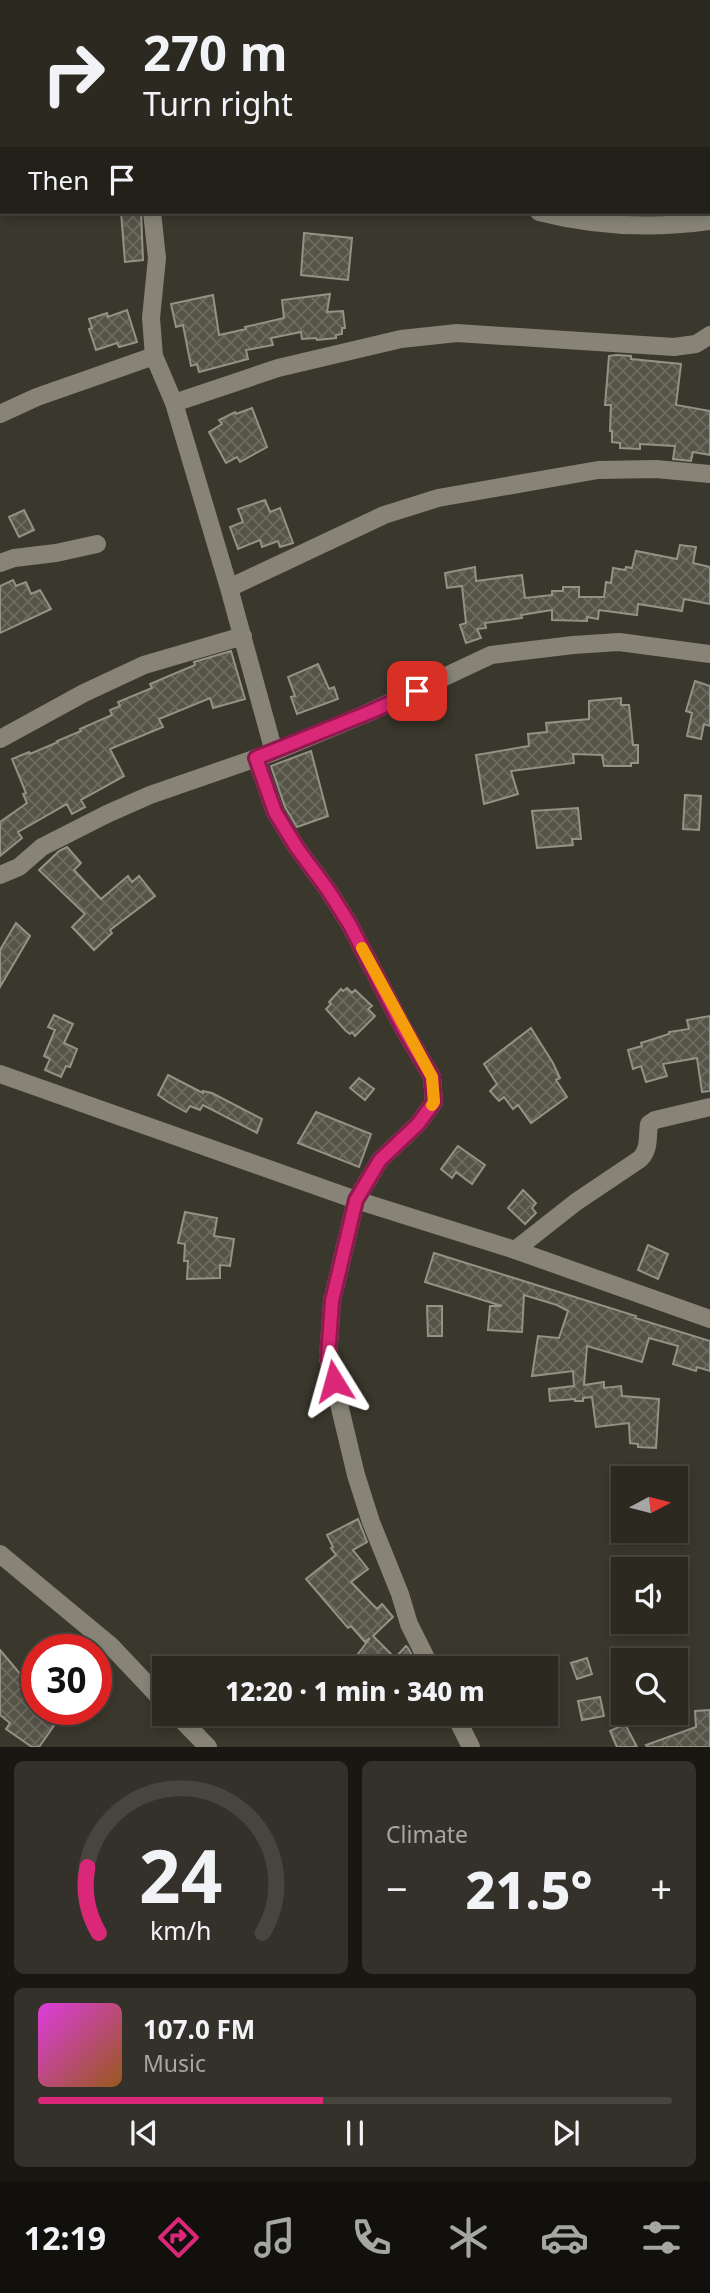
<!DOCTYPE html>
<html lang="en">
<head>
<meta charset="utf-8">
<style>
  body { margin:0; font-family:"Noto Sans",sans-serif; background:#34312a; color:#f1f3f6; height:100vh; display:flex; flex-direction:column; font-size:26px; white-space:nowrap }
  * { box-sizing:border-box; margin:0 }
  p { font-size:23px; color:#a6a6a5 }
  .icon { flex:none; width:38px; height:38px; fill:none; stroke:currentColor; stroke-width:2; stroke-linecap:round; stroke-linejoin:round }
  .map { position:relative; height:1747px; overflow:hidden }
  .drawer { display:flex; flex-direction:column; gap:14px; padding:14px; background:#181712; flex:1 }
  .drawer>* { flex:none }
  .guide { position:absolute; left:0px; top:0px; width:710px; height:214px; box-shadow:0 4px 10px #0003,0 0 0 2px #48453f; background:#2c2921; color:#f1f3f6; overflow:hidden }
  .needle { width:46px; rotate:83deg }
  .controls { position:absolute; left:611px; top:1466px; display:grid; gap:14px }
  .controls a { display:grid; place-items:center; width:77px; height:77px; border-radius:0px; background:#2c2921; box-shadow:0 4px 10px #0003,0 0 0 2px #48453f; font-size:35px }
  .speed { position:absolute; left:21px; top:1634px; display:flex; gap:14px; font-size:35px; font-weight:700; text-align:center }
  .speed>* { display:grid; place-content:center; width:91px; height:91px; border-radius:50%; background:#2c2921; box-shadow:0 4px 10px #0003,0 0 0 2px #48453f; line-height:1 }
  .speed .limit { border:10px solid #d22; background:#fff; color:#111 }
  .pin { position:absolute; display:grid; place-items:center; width:60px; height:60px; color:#fff; margin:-30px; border-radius:14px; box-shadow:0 4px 10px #0006 }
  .me { position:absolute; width:77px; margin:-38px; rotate:352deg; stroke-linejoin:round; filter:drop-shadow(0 0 5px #0008) }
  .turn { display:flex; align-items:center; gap:24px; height:147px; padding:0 28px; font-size:32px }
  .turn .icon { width:91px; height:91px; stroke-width:2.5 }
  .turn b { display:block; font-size:49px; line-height:60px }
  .then { display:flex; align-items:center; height:66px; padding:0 28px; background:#0003; gap:14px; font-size:26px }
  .big { font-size:52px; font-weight:800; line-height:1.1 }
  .drawer .tile { flex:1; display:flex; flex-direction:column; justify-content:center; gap:10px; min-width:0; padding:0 24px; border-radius:10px; background:#34312a }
  .drawer .dial { align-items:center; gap:0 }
  .dial svg { height:182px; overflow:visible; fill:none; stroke:#48453f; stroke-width:7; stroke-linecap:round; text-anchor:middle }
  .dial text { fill:#f1f3f6; stroke:none }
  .song { display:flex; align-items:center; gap:21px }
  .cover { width:84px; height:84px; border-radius:10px; background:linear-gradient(135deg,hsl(300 70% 55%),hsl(30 70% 35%)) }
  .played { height:7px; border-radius:4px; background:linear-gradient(90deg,#db2777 45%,#48453f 45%) }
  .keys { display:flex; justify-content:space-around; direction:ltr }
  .heat { display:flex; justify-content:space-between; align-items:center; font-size:38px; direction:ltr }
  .drawer .tiles { flex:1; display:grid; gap:14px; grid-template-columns:1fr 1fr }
  .tile:last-child { grid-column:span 2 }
  .trip { position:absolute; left:152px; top:1656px; width:406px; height:70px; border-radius:0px; background:#2c2921; box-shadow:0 4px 10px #0003,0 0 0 2px #48453f; font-weight:800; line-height:70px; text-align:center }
  .tabs { display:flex; height:112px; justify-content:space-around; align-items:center; background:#12100d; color:#a6a6a5 }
  .tabs .icon { width:49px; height:49px }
  .tabs .on { color:#db2777 }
  .tabs b { font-size:32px; color:#f1f3f6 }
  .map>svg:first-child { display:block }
</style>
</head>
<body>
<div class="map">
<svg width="710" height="1747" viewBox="0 0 710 1747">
  <defs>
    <pattern id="building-cross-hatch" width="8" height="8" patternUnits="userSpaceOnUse" patternTransform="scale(1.75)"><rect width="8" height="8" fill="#565347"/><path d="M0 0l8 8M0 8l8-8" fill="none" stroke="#6e6b61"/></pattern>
  </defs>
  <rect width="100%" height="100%" fill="#3a372c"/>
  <path fill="url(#building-cross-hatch)" stroke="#949185" stroke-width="2" d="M121,212h20l2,48 -18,2z
    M304,233l48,5 -4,42 -47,-5z
    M330,294l-3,18 16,-1 2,17h-3v6l-6,1v3l-19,2 -1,-2 -14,1 -1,-7 -30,6 2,7 -27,5 2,9 -49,13 -2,-8 -6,2 -8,-41 -7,2 -5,-23 42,-9 6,40 27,-6 -1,-2 39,-9 -2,-18z
    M127,310l10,32 -18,5 -2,-4 -21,7 -7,-21 3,-1 -3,-9 18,-6 1,4z
    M617,355l14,1v3l50,5 -5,41 34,6v44l-17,-3 -2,9 -18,-2 2,-13 -35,-2v5l-20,-1v-5l-8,-1v-11h-2l1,-26h-6l4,-49z
    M252,408l15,39 -27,15 -3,-5 -11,6 -17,-31 13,-8 -3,-4 16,-8 1,2z
    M265,500l5,12 10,-4 13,35 -13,4 -2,-6 -16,6 -2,-7 -22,9 -8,-22 13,-5 -5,-13z
    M24,510l10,20 -15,7 -10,-20z
    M680,545l16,2 -3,16 17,4v37l-26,-5 -2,12 -44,-7 -1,11 -38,-5 -1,9 -11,-2v4l-35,-1v-10l-31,5 1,3 -37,5 1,5 -9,1 4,9 -15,5 -6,-18 6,-2 -4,-37 -15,2 -2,-15 30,-6 1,14 46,-6 3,23 27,-3v-4h11v-4h16v10h25l2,-15 5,1 2,-15 12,2 1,-3 6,1 4,-17 41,8z
    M13,580l3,6 10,-4 5,12 9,-4 11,19 -51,24v-47z
    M231,651l14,48 -32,9 -3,-10 -51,21 4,8 -53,22 14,27 -43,24 4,7 -13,7 -5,-10 -49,28 4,6 -22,18v-34l27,-19 -4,-9 3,-1 -14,-34 17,-7 1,2 28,-12 -1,-1 24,-10 -1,-2 32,-14 -2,-5 10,-4 -2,-4 34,-14 -2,-4 45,-19 -1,-3z
    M318,664l11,25 5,-2 4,12 -41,15 -6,-17 4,-1 -7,-19z
    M695,681l15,5v40l-6,-2 -3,15 -14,-3 5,-23 -6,-2z
    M621,698v7h8l4,40h5v18h-7v3h-27l-2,-11 -29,-1 1,9 -63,8 7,23 -34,10 -8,-49 53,-9 -1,-12 19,-2 -1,-9 43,-4v-18z
    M311,751l17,65 -31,11 -12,-20 -14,-41z
    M685,795l16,1 -2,34 -16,-1z
    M578,808l3,31h-9l1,6 -36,3 -5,-37z
    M67,847l14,16 -7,7 27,29 27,-23 4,6 7,-6 16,20 -45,34 2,3 -18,17 -22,-23 13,-13 -46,-44 20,-19z
    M16,923l14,13 -30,51v-37z
    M347,988l5,5 3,-3 17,16 -4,3 7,7 -20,20 -3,-4 -2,2 -4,-3 -20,-22 5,-5 -2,-2 12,-13 2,2z
    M54,1015l19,9 -9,19 13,6 -7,18 -4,-1 -5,11 -16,-7 5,-11 -6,-3 11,-26 -7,-3z
    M710,1016v75l-8,1 -5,-34 -34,6 4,12 -21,6 -5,-16 -8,3 -5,-19 14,-4 -1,-3 28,-9v-2l20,-3 -2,-9z
    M531,1028l22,35 7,15 -4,2 11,17 -36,26 -13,-18 -5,4 -9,-12 -5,4 -9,-10 7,-7 -13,-20z
    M168,1075l35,18v-2l9,2 50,26 -5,14 -54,-28 -3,5 -10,-4 -4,6 -18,-10 -10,-7z
    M359,1078l15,11 -9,11 -15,-12z
    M316,1112l55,22 -12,33 -61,-24z
    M458,1146l27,19 -13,19 -16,-12 -4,6 -11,-9z
    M523,1190l13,13 -4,5 4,5 -11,11 -17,-16z
    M185,1212l32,6 -3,18 20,3 -4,27 -10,-1v13l-33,1 1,-18h-4l1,-17 -7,-1z
    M648,1245l20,9 -10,25 -20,-9z
    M434,1253l202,63 -1,2 75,23v30l-13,-4 -1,4 -23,-7 5,-18 -29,-8 -7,24 -55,-16 -3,39 20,-3v6l17,-2 1,10 37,3 -3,49 -18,-1v-3l-8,-1 -1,-20 -33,4 -4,-30 -9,1v3h-8v-2l-25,2 -1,-12 25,-3 -1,-15 -41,5 6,-40 21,2 9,-27 -11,-6 -33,-10 -2,37 -34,-2 2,-24h12l-77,-24z
    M427,1306h15v30h-14z
    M358,1519l9,23 -14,8 15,19 -17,13 26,27 5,-5 11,13 -20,19 22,22 11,-12 2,2 6,11 -9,9h-46l-7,-6 18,-24 -5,4 -14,-16 -3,2 -42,-49 30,-24 -5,-7 2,-1 -6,-12z
    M0,1650l21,25 12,9 -3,4 7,4v18h28l-26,37h-7l-26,-18 4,-6 -10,-8z
    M587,1658l5,16 -15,5 -6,-16z
    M600,1697l4,19 -22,4 -4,-19z
    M710,1710v37h-63l-1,-2 50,-18 -1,-16z
    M625,1724l12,23h-20l-7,-16z"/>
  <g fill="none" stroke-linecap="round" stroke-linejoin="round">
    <path stroke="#878477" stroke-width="18" d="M117,0v2
      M357,0v2
      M709,35h1
      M152,212l5,46 -6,60 3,38 20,47 55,185 45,164
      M539,212c55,14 115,17 171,9
      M174,403l104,-35 123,-29 56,-6 217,14 22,-3 14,-9
      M0,414l37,-17 117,-41
      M0,563l14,-5 42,-5 41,-9
      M229,588l155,-73 54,-17 160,-28 58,-1 54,5
      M0,739l84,-46 60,-28 99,-29
      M256,758l19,54 22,36 31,42 22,35 53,103 29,49 2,25 -16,22 -38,36 -24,40 -24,101 -4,57 28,117 15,47 29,72 9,30 22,44
      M0,875l19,-8 23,-20 65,-33 43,-19 124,-43 96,-40 121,-57 82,-10 46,-3 91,12
      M515,1250l61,-48 64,-43c10,-10 7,-22 9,-35l6,-4 55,-13
      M0,1554l111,92 53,56
      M175,1713l33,34
      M454,1713l17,34"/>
    <path stroke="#878477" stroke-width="18" d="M0,1074l356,126 159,50 195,69"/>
  </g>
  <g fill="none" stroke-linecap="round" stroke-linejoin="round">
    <g stroke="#8e194d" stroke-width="18">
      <path id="route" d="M334,1381l-6,-24 4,-56 24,-101 24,-40 38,-36 16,-22 -2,-25 -29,-49 -53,-103 -22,-35 -31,-42 -22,-36 -19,-54 114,-46 47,-21"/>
    </g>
    <use href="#route" stroke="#db2777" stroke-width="12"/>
    <path stroke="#f59e0b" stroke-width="12" d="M362,948l70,129 2,25 -2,3"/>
  </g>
</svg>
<div class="controls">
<a><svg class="needle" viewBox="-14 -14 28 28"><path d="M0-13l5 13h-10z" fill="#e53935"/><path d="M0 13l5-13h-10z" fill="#a6a6a5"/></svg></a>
<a><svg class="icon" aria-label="sound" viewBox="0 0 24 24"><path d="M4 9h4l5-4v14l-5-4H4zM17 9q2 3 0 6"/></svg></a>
<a><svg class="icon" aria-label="search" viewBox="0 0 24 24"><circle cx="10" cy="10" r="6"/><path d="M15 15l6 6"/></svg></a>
</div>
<div class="speed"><div class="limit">30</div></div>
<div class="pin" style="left:417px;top:691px;background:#d93025"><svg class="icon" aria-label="arrive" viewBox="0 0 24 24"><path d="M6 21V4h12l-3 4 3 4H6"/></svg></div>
<svg class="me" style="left:334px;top:1381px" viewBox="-20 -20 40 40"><path d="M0-17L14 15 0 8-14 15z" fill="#db2777" stroke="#fff" stroke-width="4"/></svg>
<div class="trip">12:20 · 1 min · 340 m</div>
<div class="guide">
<div class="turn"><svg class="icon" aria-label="right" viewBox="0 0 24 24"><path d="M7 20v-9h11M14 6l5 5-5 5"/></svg><div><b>270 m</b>Turn right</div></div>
<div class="then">Then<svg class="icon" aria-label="arrive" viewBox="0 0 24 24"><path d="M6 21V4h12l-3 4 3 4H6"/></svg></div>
</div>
</div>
<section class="drawer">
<div class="tiles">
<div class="tile dial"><svg viewBox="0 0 100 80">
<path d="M14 69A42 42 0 1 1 86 69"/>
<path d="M14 69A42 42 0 0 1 9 40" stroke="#db2777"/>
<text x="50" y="56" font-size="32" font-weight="700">24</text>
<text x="50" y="72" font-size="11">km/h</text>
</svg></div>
<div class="tile"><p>Climate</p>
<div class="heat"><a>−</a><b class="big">21.5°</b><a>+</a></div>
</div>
<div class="tile">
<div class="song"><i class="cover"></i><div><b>107.0 FM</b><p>Music</p></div></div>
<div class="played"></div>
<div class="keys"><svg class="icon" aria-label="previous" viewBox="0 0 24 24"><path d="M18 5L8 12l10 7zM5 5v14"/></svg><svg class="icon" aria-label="pause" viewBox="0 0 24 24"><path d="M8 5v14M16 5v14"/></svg><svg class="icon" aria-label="next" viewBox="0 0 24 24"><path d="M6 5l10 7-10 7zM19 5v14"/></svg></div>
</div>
</div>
</section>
<nav class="tabs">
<b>12:19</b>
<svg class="icon on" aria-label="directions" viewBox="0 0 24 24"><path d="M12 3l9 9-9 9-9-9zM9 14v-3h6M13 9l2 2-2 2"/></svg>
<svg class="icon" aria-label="music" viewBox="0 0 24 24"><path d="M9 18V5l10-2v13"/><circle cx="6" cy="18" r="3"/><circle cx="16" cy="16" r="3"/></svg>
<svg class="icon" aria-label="phone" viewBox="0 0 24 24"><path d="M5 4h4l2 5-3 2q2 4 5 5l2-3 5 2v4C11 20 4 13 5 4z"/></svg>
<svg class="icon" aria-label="climate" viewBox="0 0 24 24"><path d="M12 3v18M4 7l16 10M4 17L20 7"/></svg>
<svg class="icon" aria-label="car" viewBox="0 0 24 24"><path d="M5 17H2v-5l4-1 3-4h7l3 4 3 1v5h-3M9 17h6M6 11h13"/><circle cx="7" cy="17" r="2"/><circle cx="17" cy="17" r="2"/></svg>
<svg class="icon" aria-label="filters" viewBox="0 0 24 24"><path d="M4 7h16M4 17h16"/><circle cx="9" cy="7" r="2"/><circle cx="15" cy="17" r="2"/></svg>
</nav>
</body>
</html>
